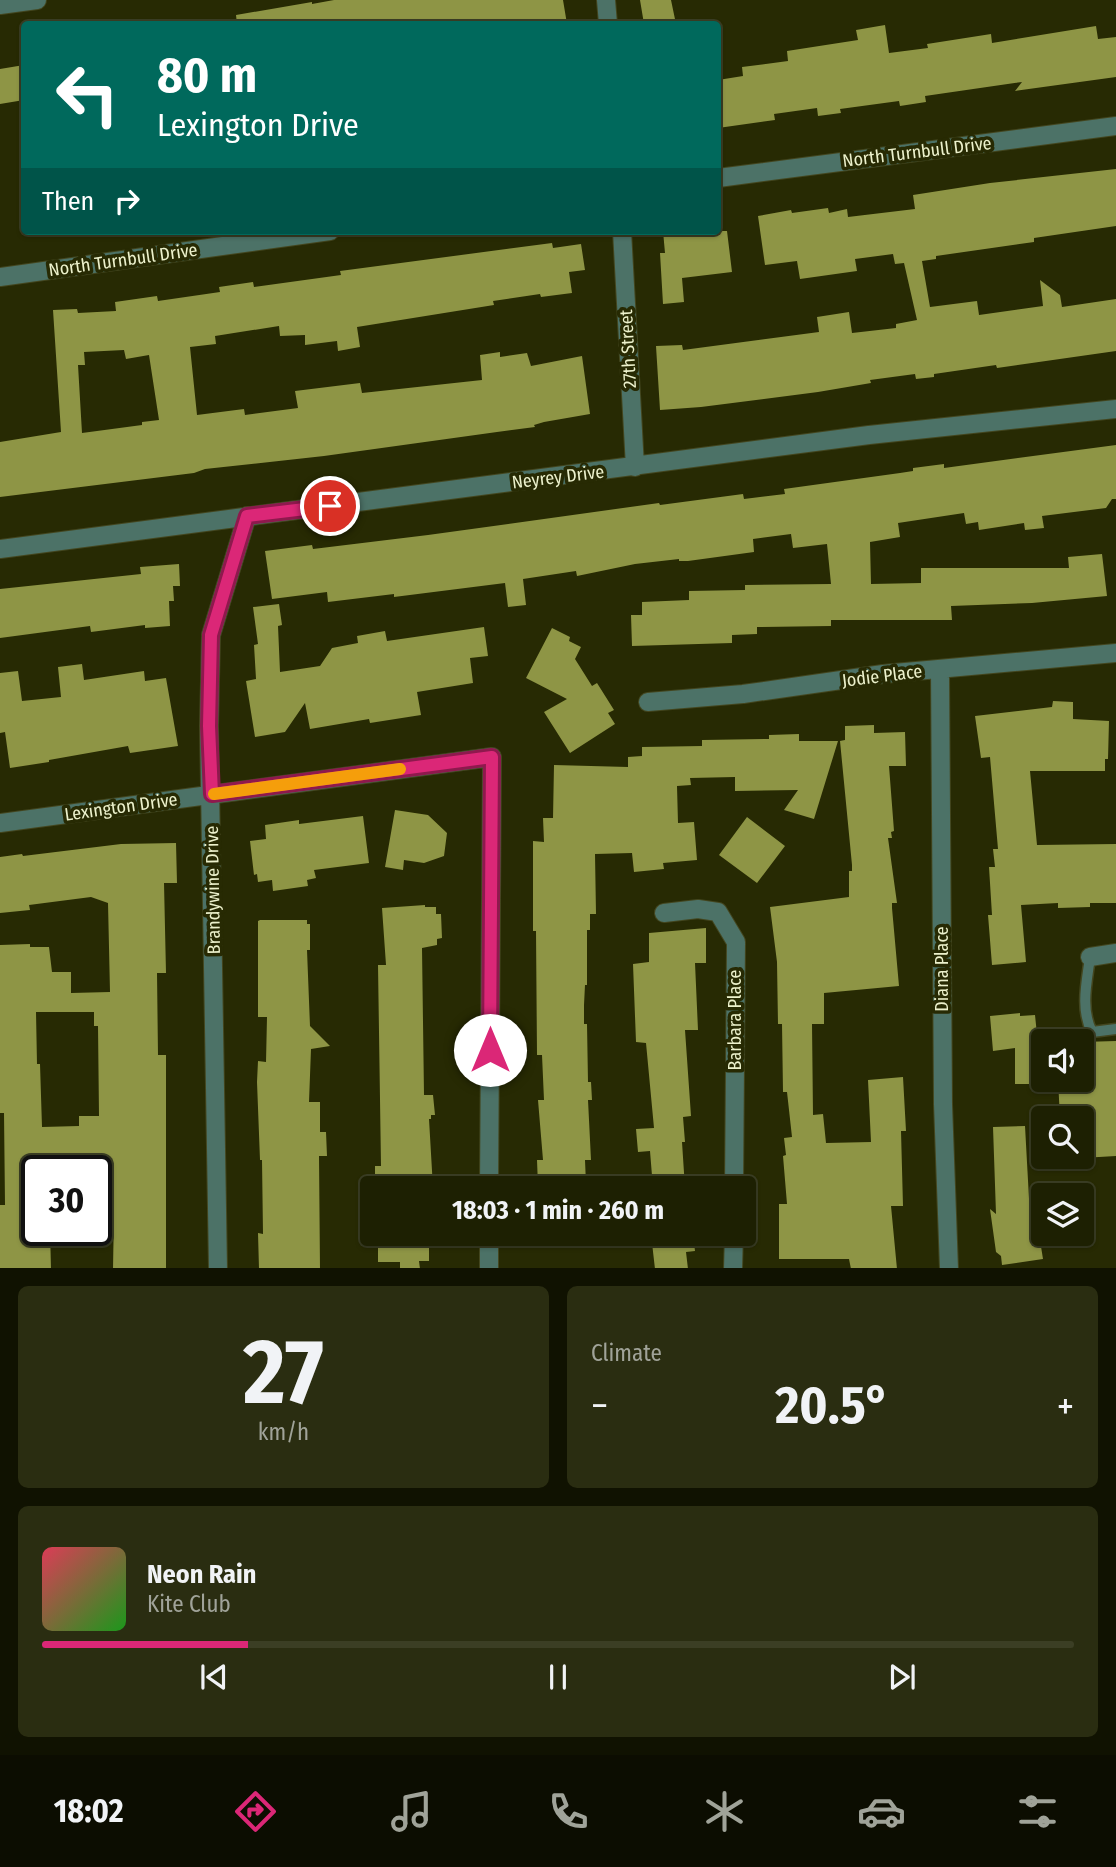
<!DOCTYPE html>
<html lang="en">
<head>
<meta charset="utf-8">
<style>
  body { margin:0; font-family:"Fira Sans Condensed",sans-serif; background:#2a2d11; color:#f1f3f6; height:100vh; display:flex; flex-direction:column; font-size:26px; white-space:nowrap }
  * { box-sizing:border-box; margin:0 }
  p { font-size:23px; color:#a0a399 }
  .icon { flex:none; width:38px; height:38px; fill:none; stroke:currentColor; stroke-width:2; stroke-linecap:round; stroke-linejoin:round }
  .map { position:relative; height:1268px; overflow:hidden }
  .panel { display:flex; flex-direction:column; gap:18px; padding:18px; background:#101201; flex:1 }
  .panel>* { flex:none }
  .guide { position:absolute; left:21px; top:21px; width:700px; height:214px; border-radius:7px; box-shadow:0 2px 5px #0004,0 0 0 2px #3b3e24; background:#00695c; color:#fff; overflow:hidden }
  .buttons { position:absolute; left:1031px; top:1029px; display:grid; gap:14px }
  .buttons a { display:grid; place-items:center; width:63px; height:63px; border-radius:7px; background:#1d2002; box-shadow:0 2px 5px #0004,0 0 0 2px #3b3e24; font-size:35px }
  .speed { position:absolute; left:21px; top:1155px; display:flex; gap:14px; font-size:35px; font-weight:700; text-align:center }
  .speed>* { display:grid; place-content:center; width:91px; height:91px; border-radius:50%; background:#1d2002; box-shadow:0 2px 5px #0004,0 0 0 2px #3b3e24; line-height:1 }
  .speed .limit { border:4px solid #111; border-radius:10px; background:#fff; color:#111 }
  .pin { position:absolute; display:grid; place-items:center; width:60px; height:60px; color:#fff; margin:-30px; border:4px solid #fff; border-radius:50%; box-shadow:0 2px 7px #0007 }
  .me { position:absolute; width:77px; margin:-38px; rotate:0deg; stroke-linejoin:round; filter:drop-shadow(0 0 5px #0008) }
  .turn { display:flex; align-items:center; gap:24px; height:147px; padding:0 21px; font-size:32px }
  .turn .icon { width:91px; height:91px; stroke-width:2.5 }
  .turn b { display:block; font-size:49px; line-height:60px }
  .then { display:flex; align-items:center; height:66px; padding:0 21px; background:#0003; gap:14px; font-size:26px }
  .big { font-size:52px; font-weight:700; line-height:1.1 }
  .panel .card { flex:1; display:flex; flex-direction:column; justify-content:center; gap:10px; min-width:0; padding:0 24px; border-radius:10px; background:#2a2d11 }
  .panel .dial { align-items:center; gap:0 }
  .dial b { font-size:91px; line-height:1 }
  .song { display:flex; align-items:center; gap:21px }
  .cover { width:84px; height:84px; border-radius:10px; background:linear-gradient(135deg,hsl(350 70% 55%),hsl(120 70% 35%)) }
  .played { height:7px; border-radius:4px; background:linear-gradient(90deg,#db2777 20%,#3b3e24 20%) }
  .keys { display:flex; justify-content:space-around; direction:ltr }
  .heat { display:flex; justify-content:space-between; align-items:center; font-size:38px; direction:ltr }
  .panel .tiles { flex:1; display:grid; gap:18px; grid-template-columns:1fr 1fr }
  .card:last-child { grid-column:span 2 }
  .trip { position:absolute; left:360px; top:1176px; width:396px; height:70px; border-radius:7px; background:#1d2002; box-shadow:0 2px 5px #0004,0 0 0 2px #3b3e24; font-weight:700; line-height:70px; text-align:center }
  .tabs { display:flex; height:112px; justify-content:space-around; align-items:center; background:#0c0d01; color:#a0a399 }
  .tabs .icon { width:49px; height:49px }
  .tabs .current { color:#db2777 }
  .tabs b { font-size:32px; color:#f1f3f6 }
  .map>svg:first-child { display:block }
</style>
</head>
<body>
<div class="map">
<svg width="1116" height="1269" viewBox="0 0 1116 1269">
  <rect width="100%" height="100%" fill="#272a03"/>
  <path fill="#8e9545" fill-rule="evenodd" d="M334,0h229l4,24h-330l-1,-9 76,-13v2z
    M640,0h31l5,24h-32z
    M885,25l4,28 39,-5 -1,-4 64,-10 1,9 104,-17 2,13 18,-2v40l-101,14 7,-9 -97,14 1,6 -26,4 -1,-5 -59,8 1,4 -23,3 -1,-8 -43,6 1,6 -57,8v-48l25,-4 -1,-9 46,-6 -1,-10 71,-11 -2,-10z
    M24,65v35l-24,4v-35z
    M1116,169v57l-82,12v4l-98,14v3l-14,2 8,46 47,-6 2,14 64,-9 -3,-26 20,15 2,12 54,-8v52l-119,17 -1,-3 -62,9v3l-18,2 -1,-5 -45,6 1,3 -53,9 -117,15 -41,3 -4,-64 26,-1 1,5 136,-18 -2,-15 32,-5 3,21 44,-5v-4l21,-4 -13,-57 -9,1 -2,-10 -38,5 2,12 -57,8 -3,-18 -32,4 -7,-49 33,-6 1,3 36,-5 1,5 18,-4 1,8 67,-8 -2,-14 77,-12z
    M663,231h64l5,41 -50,6 2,24 -21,2 -3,-51h5z
    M552,243l1,5 28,-4 4,26 -16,2 3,21 -31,4 -1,-3 -47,7 1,4 -137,22 3,20 -22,4 -1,-10 -32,4v-10l-25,1 -1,-10 -64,10 1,8 -26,3 7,68 47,-6 1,6 53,-7 -3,-17 65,-8 2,10 120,-13 -2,-25 20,-3v5l27,-4 4,13 51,-10 8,58 -46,8 -10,3 1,2 -38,5 -173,24 -119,13 -11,4 -194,24v-55l61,-10 -8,-122 24,-1 1,4 38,-2 -1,-9 42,-6 1,5 62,-9 -1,-5 34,-5 1,5 87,-12 -1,-4zM124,350l2,9 23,-4 10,65 -17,2v3l-60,8 -4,-68h7l-1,-13z
    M1116,445v54h-4l-6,9 -64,8 2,12 -19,2 -1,-7 -45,7 -1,-8 -12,2 -2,-11 -66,10 2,14 -30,5 1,42 50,-1v-15h148l-1,-11 34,-3 5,42 -75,7 -81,3 1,14h-121v6l-74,1v7l-25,1v8l-100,3 -1,-31h11v-13l47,-2v-9l56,-1v-5l86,-1 -4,-40 -34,4 -2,-14 -38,5 1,13 -66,9h-9v-2l-44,5 -58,12 -1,-5 -53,8 3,26 -18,2 -3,-24 -111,14v-3l-66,8 -1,-10 -55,7 -7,-48 47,-6 1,4 115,-14 231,-32 1,2 83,-11 1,5 41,-5 -1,-5 116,-16 13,-2v-3l31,-4v4z
    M179,564l1,22h-7l1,15h-5l1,25 -25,2v-3l-54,7 -1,-6 -90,12v-49l141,-15 -1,-7z
    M279,604l3,21 -4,1 2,46 40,-6 12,-18 26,-5 -1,-7 28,-5 2,10 97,-14 4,29 -18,2 3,25 -56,9 4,23 -51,8 -1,-4 -59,10 -5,-26 -20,29 -30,5 -9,-56 10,-2 -2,-34 4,-1 -5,-37z
    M552,628l18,9 -1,4 12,6 -6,12 17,27 5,-3 17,27 -6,3 7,11 -45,29 -26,-41 23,-13 -41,-21z
    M82,664l2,16 60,-9 1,10 21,-3 12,68 -48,7 -2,-7 -79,14v2l-39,6 -5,-36 -5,1v-60l18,-2 4,30 39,-4 -3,-30z
    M1053,701l20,1v17l36,2 -1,38h-3v12h-75l7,74 79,-1v59h-26v4l-32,1v-5l-37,2 5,57 -34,3 -4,-50h4l-3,-48h6l-2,-18h5l-8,-92 -9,1 -6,-42 77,-9z
    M874,725v8l31,-1 1,34h-17l5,65 -3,1 1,6h-4l9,65h-5v5l7,78 -75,7v31h-12l1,91 10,-1 3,29 45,-1 -3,-62 35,-3 3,54h-5l2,75h-12l6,63h-46l-2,-10h-70v-55h8l-4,-48 3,-1 -2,-17 8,-1 -5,-45h-4l-1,-68h-4l-1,-62 -7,-55 79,-10v-26h3v-6l-12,-124 5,-1v-14z
    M799,734v7h39l-24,78 -30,-9 14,-20 -63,1v-14l-45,1 1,7 -14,1 1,37 16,-1 3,38 -34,3 1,6 -30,3 -2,-19 -37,1 1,60h-6v16h-3v55h-2l-1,20v19h3l1,58h3l1,18h-4l3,60h-6l1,24 -48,2 -1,-26h6l-5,-60h6l-2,-45h-5l-1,-124h-3v-90l11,1 -1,-24h10l1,-53 74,2v-10l14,-1v-9l60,-1v-6l67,-1v-4z
    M395,810l33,5 19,18 -3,23 -20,7 -20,-3 -1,10 -18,-3z
    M363,816l6,47 -55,7 2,8 -9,2 1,6 -35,5 -1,-11 -14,2 -1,-8 -3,1 -4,-34 16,-2 -1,-14 34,-5v4z
    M747,817l38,29 -28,37 -38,-28z
    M176,843l1,40h-13l2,90h-9l1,82h8v214h-53l1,-57h-9l-1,-37h-8v-4h-59v6h-5l5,27v26h13l1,39h-51v-64h5l-1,-92h-4v-168l30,-1v3h19l3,25h19v21l39,-1 -2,-89 -17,-6 -62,8 1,5 -30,3v-56l22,-3 1,2 98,-12zM36,1012h58v14h4l1,90h-20v10l-37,1 -2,-63h-3z
    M425,905v2h11v7h5l1,24 -5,1v6l-15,3 2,147h9l2,20h-4v4h-2l4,69h-58v-22h6l-3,-201h8l-4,-57z
    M260,920h47v4h3v26h-3l3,76 20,20 -19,3 -2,53h11v30h6l1,24h-8l1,113h-61l-1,-36 5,1 -1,-74h-2l-3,-78 1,-21 8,1 1,-45h-9v-96z
    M706,928v35h-11l3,67h-13l6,86 -8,1 2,25h-3l3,46h-32l-3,-37 -12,1 -2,-23 18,-1 -8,-85 -10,-1 -3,-78 16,-2v-29z
    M1020,1013v3l15,-1 4,39h4v30h-28v-36l-22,3 -3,-35z
    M1116,1041v115l-34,2v-40h-22l-2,-38h24v-38z
    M1025,1126l6,109 8,-1 4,25 -41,6 -1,-9 -5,-4 -6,-43 6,5 -3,-87z
    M381,1234h48v27h-10l1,8h-20v-7h-22v-19h4z
    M651,1234h42l2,17 -9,1 2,17h-33z"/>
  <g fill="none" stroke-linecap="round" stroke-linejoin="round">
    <g stroke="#43461f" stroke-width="13">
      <path id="lane" d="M1090,957c-3,24 -10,52 2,75l24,-3"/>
    </g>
    <g stroke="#43461f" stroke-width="20">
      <path id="street" d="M606,0l2,24
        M0,5l37,-5
        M718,178l398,-52
        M622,231l13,236
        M0,277l330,-46
        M0,549l869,-114 247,-26
        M940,669l3,435 6,165
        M648,702l95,-8 140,-20 233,-21
        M0,823l492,-66 -3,431
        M664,913l34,-4 20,3 18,30 -2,246
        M1090,957l26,-4
        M218,1269l-9,-543 2,-91 36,-119
        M489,1269v-35
        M733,1269l1,-35"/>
    </g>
    <use href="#lane" stroke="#4c7267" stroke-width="10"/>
    <use href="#street" stroke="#4c7267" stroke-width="18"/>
  </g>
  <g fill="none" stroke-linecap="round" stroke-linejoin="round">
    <g stroke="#8e194d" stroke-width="18">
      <path id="route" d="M330,506l-83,10 -36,119 -2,91 3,68 280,-37 -2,293"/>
    </g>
    <use href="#route" stroke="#db2777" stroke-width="12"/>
    <path stroke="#f59e0b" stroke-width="12" d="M214,794l186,-25"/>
  </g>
  <g text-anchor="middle" stroke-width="7" stroke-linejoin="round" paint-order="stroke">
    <g font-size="18" fill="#ecf1cc" stroke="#272a03">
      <text transform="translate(917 152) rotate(-7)" y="6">North Turnbull Drive</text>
      <text transform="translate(123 260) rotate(-8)" y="6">North Turnbull Drive</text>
      <text transform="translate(628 349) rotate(-93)" y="6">27th Street</text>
      <text transform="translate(558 477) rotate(-7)" y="6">Neyrey Drive</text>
      <text transform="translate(882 676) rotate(-7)" y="6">Jodie Place</text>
      <text transform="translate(121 807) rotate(-8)" y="6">Lexington Drive</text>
      <text transform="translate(213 890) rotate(-91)" y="6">Brandywine Drive</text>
      <text transform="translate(942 969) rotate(-90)" y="6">Diana Place</text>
      <text transform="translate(735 1020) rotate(-90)" y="6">Barbara Place</text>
    </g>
  </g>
</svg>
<div class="buttons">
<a><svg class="icon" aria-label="sound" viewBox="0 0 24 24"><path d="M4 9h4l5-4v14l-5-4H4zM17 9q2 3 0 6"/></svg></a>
<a><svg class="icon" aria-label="search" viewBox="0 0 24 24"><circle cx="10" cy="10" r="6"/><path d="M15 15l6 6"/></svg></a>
<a><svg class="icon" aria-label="layers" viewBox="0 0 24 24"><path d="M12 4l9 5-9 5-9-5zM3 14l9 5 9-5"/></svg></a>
</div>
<div class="speed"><div class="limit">30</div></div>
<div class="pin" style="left:330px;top:506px;background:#d93025"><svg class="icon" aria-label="arrive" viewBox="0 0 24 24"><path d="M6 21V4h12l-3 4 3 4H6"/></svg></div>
<svg class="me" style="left:490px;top:1050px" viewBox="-20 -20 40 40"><circle r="19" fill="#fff"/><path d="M0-13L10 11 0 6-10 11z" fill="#db2777"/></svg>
<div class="trip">18:03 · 1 min · 260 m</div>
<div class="guide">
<div class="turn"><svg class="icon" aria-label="left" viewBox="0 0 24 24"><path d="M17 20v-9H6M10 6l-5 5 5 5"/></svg><div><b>80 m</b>Lexington Drive</div></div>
<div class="then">Then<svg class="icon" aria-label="right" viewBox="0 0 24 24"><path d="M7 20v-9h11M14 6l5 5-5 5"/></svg></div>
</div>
</div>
<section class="panel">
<div class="tiles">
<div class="card dial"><b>27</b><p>km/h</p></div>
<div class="card"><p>Climate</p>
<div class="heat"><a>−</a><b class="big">20.5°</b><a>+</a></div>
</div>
<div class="card">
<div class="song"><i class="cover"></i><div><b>Neon Rain</b><p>Kite Club</p></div></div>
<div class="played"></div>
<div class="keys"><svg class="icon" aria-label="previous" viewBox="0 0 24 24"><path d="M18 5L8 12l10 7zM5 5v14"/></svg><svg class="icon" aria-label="pause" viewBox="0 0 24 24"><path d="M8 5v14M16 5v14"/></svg><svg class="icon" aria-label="next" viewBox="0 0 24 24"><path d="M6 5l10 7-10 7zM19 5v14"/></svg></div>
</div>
</div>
</section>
<nav class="tabs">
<b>18:02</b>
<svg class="icon current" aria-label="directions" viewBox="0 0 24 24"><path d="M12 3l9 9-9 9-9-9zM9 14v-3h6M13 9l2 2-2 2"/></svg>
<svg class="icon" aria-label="music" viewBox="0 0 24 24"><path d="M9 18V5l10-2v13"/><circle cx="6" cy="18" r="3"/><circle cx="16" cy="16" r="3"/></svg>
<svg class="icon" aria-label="phone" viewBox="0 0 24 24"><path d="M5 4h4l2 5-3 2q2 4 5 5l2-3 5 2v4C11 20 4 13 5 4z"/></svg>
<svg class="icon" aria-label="climate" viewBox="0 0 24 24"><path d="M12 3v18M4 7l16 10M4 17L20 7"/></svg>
<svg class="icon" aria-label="car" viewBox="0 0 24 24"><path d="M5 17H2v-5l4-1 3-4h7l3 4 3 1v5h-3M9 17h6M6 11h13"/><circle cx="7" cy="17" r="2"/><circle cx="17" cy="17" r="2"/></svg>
<svg class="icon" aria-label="filters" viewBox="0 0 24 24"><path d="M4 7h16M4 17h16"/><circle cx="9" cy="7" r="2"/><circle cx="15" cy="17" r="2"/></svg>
</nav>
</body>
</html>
